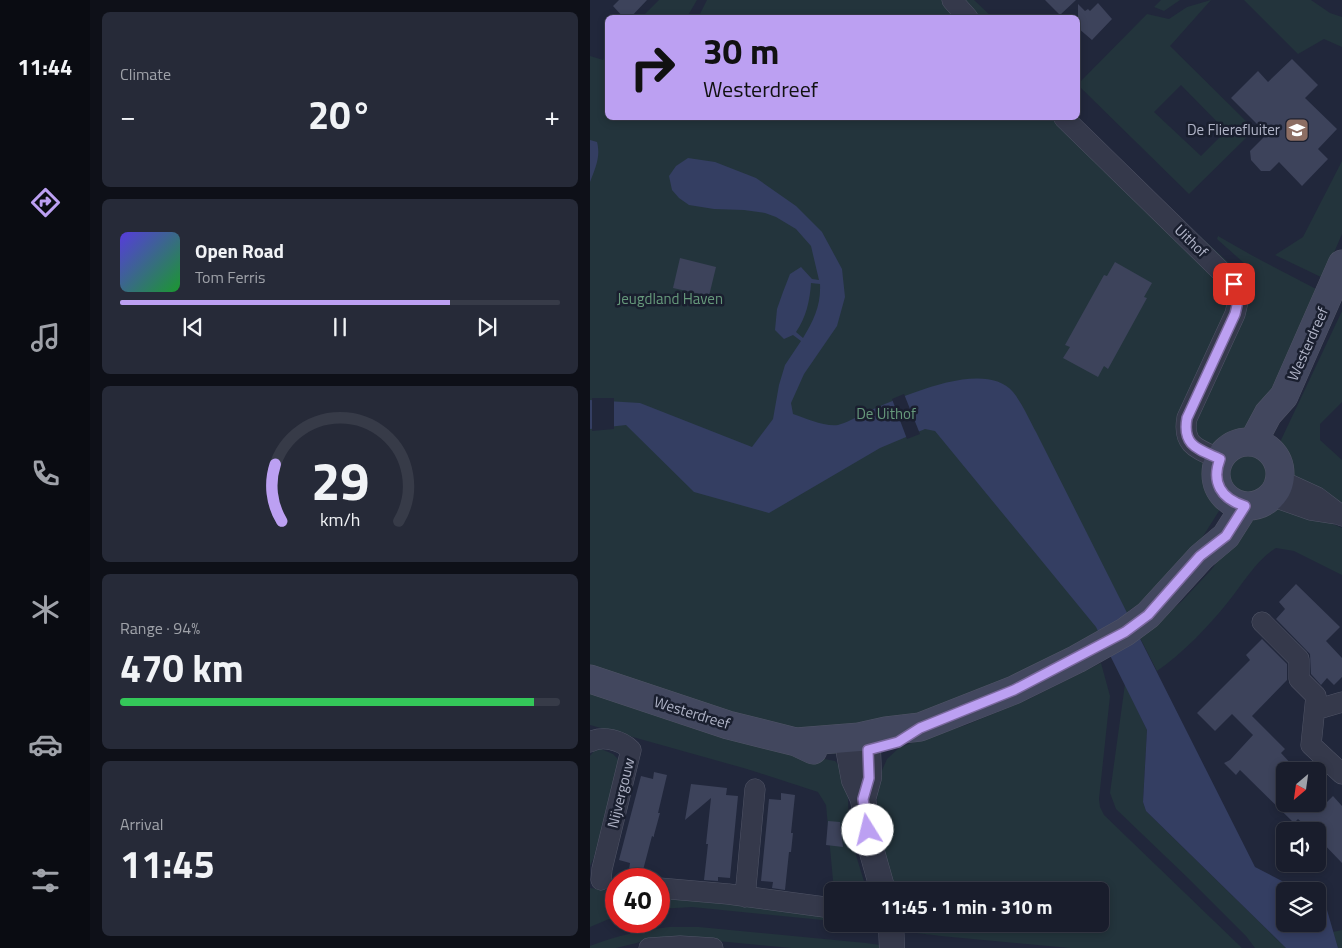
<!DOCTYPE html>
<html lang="en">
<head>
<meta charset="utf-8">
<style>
  body { margin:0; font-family:"Titillium Web",sans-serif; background:#262a38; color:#f1f3f6; height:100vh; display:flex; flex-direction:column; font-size:19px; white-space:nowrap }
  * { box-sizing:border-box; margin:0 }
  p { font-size:16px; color:#9fa2a9 }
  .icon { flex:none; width:28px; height:28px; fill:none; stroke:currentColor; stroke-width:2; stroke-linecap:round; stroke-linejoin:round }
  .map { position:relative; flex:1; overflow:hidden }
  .panel { display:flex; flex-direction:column; gap:12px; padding:12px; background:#0e1018; width:500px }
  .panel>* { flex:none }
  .guide { position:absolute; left:15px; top:15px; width:475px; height:105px; border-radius:8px; box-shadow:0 2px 8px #0003,0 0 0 1px #373b48; background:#bca0f2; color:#111; overflow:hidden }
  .needle { width:32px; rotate:209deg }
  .buttons { position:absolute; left:686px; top:762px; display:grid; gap:10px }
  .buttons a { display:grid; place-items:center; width:50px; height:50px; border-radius:8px; background:#191d2c; box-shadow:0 2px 8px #0003,0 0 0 1px #373b48; font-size:25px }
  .speed { position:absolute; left:15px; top:868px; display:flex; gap:10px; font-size:25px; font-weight:700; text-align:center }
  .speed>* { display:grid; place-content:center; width:65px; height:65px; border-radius:50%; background:#191d2c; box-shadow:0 2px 8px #0003,0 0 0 1px #373b48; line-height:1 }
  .speed .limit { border:8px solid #d22; background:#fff; color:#111 }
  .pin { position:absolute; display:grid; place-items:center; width:42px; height:42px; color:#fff; margin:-21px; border-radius:10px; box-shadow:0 2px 8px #0006 }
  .me { position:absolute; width:55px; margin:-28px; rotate:351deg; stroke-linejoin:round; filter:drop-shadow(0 0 4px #0008) }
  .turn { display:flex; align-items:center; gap:18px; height:105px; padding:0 15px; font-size:22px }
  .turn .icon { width:65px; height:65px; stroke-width:2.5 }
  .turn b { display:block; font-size:35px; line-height:42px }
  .big { font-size:38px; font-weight:700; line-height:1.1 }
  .panel .tile { flex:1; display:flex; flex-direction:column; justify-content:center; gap:8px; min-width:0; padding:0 18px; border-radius:8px; background:#262a38 }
  .panel .dial { align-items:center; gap:0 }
  .dial svg { height:130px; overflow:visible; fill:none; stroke:#373b48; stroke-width:7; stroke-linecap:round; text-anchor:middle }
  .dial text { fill:#f1f3f6; stroke:none }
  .song { display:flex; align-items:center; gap:15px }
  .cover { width:60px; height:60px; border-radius:8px; background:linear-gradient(135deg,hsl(250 70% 55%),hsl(130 70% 35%)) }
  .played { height:5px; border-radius:2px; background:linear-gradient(90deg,#bca0f2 75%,#373b48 75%) }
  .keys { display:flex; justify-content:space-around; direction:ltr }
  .heat { display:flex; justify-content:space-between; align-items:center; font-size:28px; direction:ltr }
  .charge { height:8px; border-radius:4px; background:linear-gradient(90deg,#34c759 94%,#373b48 0) }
  .trip { position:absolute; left:234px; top:882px; width:285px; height:50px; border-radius:8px; background:#191d2c; box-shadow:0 2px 8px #0003,0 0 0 1px #373b48; font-weight:700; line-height:50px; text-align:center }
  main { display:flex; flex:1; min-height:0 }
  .menu { display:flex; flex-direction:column; width:90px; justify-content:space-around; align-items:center; background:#0a0c12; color:#9fa2a9 }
  .menu .icon { width:35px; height:35px }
  .menu .current { color:#bca0f2 }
  .menu b { font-size:22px; color:#f1f3f6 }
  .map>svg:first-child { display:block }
</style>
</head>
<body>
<main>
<nav class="menu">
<b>11:44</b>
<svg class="icon current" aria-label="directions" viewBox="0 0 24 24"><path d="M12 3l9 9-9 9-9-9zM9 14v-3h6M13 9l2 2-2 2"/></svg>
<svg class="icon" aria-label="music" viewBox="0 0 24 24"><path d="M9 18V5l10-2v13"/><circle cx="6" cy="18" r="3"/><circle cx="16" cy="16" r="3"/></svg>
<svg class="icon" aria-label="phone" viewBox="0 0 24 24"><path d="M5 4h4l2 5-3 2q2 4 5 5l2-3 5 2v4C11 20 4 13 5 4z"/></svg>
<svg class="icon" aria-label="climate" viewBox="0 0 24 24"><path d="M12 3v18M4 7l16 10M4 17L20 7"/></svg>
<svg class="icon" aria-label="car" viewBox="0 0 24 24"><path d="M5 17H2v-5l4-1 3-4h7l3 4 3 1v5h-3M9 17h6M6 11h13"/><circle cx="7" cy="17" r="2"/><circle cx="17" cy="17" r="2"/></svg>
<svg class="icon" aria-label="filters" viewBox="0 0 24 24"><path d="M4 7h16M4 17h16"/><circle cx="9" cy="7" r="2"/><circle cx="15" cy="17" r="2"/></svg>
</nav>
<section class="panel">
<div class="tile"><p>Climate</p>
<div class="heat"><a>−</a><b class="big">20°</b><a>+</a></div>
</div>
<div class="tile">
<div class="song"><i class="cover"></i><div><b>Open Road</b><p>Tom Ferris</p></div></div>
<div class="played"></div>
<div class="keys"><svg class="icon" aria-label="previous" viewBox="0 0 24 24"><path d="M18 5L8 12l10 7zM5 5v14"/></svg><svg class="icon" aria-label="pause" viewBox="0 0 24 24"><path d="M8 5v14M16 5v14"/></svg><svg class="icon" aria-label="next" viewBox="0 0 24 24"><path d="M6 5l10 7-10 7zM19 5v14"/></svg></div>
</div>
<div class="tile dial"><svg viewBox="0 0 100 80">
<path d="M14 69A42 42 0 1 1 86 69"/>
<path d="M14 69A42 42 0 0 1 10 34" stroke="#bca0f2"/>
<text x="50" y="56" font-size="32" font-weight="700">29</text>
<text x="50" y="72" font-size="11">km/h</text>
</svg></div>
<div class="tile"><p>Range · 94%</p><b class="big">470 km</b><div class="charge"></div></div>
<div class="tile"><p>Arrival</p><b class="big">11:45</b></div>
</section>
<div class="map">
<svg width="752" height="948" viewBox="0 0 752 948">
  <rect width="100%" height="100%" fill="#21273b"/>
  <path fill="#23343c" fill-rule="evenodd" d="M69,0h38l-10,17h-45z
    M117,0h252l16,18h-277z
    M372,0h12l18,17h-14z
    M571,0h19l-16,11 -10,-4z
    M621,0l-41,46 82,81v5l-63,62 -109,-107v-5l67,-68 22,5 18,-12zM591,85l45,46 -25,25 -47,-44z
    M654,0h67l19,13 12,4v30l-18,-8 -26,15z
    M17,52l1,66h464l168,155 7,-9h-2l-28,-25 1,-3 35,20 65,34 -36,84 -32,59 -10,22c58,-7 14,73 -12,26l-8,17 2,5 -3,8 -24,38 -49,51 -15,9 -41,42 -253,103 -92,-14 21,8 69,13c18,18 11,47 15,70 4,20 11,40 17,60h-33l-8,-86 -8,-13 -71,-23 -157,-44v-669l13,4z
    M752,161v73l-19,44 -48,-23 28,-18z
    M752,311v91l-22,22v16l22,20v49l-51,-35 -7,-16 -3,-18z
    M690,507l46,14 16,7v47l-48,-24 -18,-3c-20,12 -33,36 -48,54 -20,25 -45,51 -71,69l-18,-35 42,-34 30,-32 37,-49 18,-10z
    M511,663l9,33 -11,103 1,8 4,8 138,133h-172l-129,-12 -41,-5 -2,-7h202v-33h-210l-12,-65 -1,-26 3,-25 7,-16 13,-12 66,-22 63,-26z
    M535,684l22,46 -4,72 3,9 140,137h-31l-9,-12 -58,-58 -72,-69 -6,-16z
    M11,749l12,5 6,6 -25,97 -4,9v-110l4,-5z
    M0,888l26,3v25l-26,11z
    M69,895l173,17v9l-140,-14 -33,2z
    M79,927h30l167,16 14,2 1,3h-90l-105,-10 -33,1 -37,9h-26v-2c28,-11 49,-15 79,-19z
    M752,930v18h-4l-5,-16z"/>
  <path fill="#343e62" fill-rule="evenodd" d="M0,140l7,2c4,15 -2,27 -7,40z
    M98,158l27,4 41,16 40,28 26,26 20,37 3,28 -8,29 -33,48 -13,29 2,11c12,4 32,13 45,11 8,-2 17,-7 24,-11 34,-14 121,-57 151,-22 9,11 16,27 23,40l219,435 46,24h-16v33h33v-24l7,3 13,45h-52l-140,-137 -3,-9 4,-72 -51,-103 -161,-196 -10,-2 -45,19 -111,65 -75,-21 -68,-67 -36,4v-29l50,3 112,44 21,-28 6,-34 6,-20 16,-24 -8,-6 -9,4 -9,-9 2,-21 6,-17 7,-18 11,-7 11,12 7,1 -8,-34 -15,-17 -20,-12 -11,-4 -21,-3 -30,-1 -25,-4 -10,-7 -7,-8 -3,-14 7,-10zM221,283l9,1c1,21 -6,36 -17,54l-7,-6c10,-14 14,-32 15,-49z"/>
  <path fill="#21273b" d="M314,394l16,40 -13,5 -15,-40z
    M2,398h22v31l-22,2z"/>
  <path fill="#3d435b" d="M29,0h28l-17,18h-6l-11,-12z
    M455,0h31l-16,15z
    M508,3l14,16 -20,21 -14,-12v-24l7,7 3,-2 2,2z
    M702,59l26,26 -13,13 32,31 -19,20 10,10 -26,27 -23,-24 -9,9h-9l-10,-11 -1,-9 17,-17 -36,-36 27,-27 10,11z
    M90,258l36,9 -7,29 -36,-8z
    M525,262l37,21 -8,14 3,1 -39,71 -4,-3 -6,11 -35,-19 7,-11 -5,-2 39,-70 3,1z
    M706,584l44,43 -14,14 16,17v19l-8,8 -7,-7 -6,7 -10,-11 -1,-20 -34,-35 9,-10 -6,-7z
    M672,639l25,25v16l-35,36 33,33 -4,4 13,14 -4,4h-5v33h33l4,3 11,-11 9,10v57l-24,-25v-7h-7l-13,-12 -4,4 -54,-53 -4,5 -12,-12 6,-3 23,-25 -21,-21 -17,17 -18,-18 53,-53 -4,-5z
    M64,772l13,3 -9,38h2l-6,22v2l-2,-1 -10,38 -13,-4 1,-7 -11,-3 22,-84 12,3z
    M101,784l36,4 -1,7 12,1 -8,82 -12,-1v4l-14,-1 4,-36h-2l5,-46 -26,22z
    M191,793l14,2 -4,38h2l-2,19h-2l-4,38 -13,-2 1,-6 -12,-1 8,-82 12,1z
    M238,821l12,1 3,25 -17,-2z"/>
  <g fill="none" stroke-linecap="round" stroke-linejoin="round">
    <g stroke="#505466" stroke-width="21">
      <path id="minor" d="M362,0l16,18
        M474,118l170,166 5,13 -4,17 -48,104c-5,28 11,31 33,41
        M690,480l37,17 25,19
        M681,496l40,14 26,4
        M672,622l37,37v20l17,17 -5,49 31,29
        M725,710l27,-8
        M0,742c12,-7 31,-2 41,8l-29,119 -1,11
        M69,888l69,6 104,14
        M155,897l10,-108
        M59,948l31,-2 33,2"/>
    </g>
    <g stroke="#505466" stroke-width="26">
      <path id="tertiary" d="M273,799l6,-22 -1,-27 -9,-13 -10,16 5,27 9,19 7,46 13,46
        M301,924l1,24"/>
    </g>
    <g stroke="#505466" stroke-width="29">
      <path id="secondary" d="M663,442l15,-28 16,-18 58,-132
        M626 474a32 32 0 1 1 64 0a32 32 0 1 1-64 0Z
        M0,679l138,46 68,17 17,8
        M206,742l63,-5 27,-6 34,-4 94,-37 63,-31 48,-27 23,-17 53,-58 25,-21 19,-30"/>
    </g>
    <use href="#minor" stroke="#35394b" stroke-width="20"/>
    <use href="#tertiary" stroke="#35394b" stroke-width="25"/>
    <use href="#secondary" stroke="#42475e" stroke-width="28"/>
  </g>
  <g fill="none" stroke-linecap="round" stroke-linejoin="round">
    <g stroke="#7a689d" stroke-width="12">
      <path id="route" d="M278,830l-5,-31 6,-21 -1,-28 30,-8 22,-14 94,-38 111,-58 23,-17 52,-59 26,-20 19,-30c-24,-7 -34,-24 -25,-47 -22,-10 -38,-13 -33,-41l48,-104 4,-17 -5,-13"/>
    </g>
    <use href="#route" stroke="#bca0f2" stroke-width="9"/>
  </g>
  <defs>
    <g id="school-square" transform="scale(1.25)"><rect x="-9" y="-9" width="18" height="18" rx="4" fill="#8d6e63" stroke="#1a1f2f"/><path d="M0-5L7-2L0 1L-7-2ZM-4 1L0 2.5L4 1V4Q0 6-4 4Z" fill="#fff"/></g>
  </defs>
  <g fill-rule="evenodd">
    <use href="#school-square" x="707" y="130"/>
  </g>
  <g text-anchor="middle" stroke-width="5" stroke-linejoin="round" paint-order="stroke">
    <g font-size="15" fill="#b0b4c7" stroke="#1a1f2f" text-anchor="end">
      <text x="690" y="135">De Flierefluiter</text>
    </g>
    <g font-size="15" fill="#b0b4c7" stroke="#1a1f2f">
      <text transform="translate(601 241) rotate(44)" y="5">Uithof</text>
      <text transform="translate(718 344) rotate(-66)" y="5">Westerdreef</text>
      <text transform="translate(102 713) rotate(17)" y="5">Westerdreef</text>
      <text transform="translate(31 793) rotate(-76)" y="5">Nijvergouw</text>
    </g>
    <g font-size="15" fill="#66997b" stroke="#1a1f2f">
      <text x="80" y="304">Jeugdland Haven</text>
      <text x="296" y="419">De Uithof</text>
    </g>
  </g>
</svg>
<div class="buttons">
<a><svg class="needle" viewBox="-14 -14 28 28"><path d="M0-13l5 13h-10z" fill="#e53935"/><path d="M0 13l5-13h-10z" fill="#9fa2a9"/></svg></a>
<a><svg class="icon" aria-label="sound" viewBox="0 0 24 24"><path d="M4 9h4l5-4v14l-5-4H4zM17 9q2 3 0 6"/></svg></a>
<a><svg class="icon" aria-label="layers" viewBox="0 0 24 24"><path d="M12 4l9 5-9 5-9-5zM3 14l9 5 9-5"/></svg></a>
</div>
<div class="speed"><div class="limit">40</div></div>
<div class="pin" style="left:644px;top:284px;background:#d93025"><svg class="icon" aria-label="arrive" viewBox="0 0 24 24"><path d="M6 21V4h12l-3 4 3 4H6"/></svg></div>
<svg class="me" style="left:278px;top:830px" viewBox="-20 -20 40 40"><circle r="19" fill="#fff"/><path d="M0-13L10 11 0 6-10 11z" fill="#bca0f2"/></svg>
<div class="trip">11:45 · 1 min · 310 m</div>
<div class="guide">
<div class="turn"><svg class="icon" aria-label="right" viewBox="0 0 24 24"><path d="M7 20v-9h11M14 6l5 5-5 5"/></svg><div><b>30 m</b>Westerdreef</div></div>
</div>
</div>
</main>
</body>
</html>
